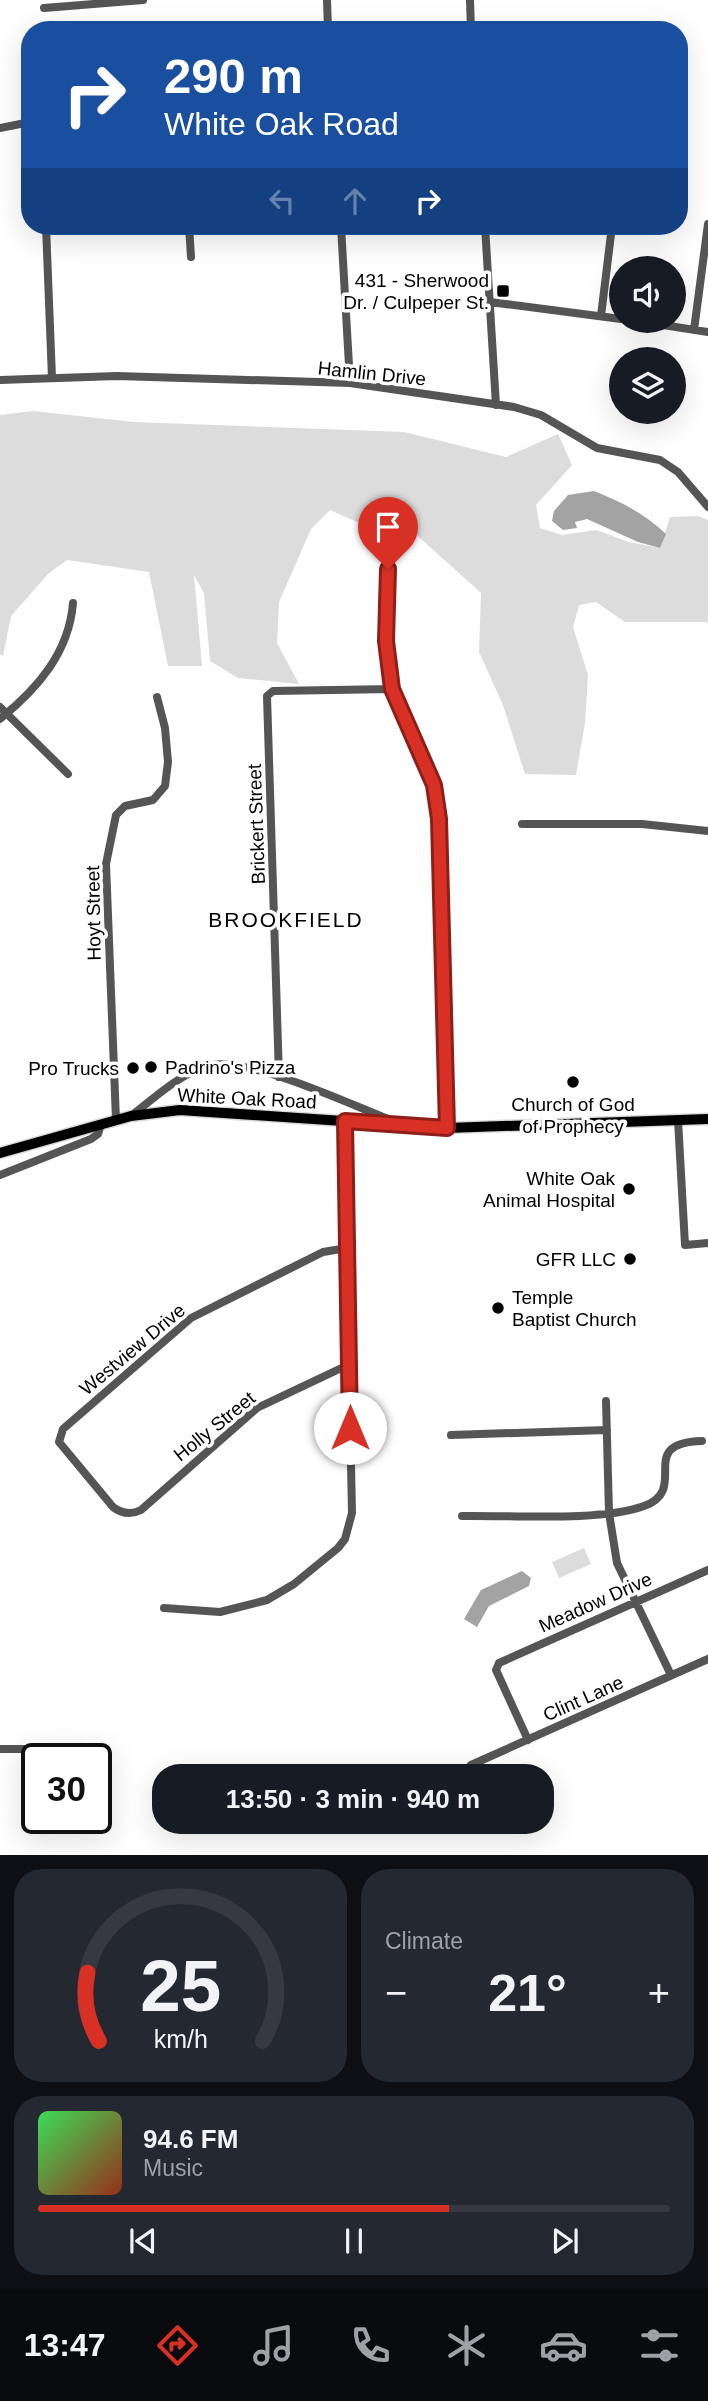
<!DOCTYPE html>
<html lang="en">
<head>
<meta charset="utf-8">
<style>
  body { margin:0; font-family:Helvetica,sans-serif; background:#242831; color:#f1f3f6; height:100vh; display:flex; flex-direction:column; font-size:26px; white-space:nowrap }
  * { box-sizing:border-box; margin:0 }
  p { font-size:23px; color:#9ea1a6 }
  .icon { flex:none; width:38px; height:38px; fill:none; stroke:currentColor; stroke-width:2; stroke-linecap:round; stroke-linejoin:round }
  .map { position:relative; height:1855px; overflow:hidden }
  .side { display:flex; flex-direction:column; gap:14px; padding:14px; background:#0d0f14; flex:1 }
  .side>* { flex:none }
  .top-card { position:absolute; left:21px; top:21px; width:667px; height:214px; border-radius:28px; box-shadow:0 7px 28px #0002; background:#1a4fa0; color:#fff; overflow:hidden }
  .controls { position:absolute; left:609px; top:256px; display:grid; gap:14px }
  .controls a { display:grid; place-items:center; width:77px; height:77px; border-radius:50%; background:#171b24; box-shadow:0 7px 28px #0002; font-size:35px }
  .speed { position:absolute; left:21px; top:1743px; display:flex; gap:14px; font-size:35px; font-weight:700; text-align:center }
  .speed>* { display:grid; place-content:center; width:91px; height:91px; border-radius:50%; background:#171b24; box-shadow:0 7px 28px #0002; line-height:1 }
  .speed .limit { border:4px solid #111; border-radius:10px; background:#fff; color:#111 }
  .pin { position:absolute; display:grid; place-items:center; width:60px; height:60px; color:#fff; margin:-72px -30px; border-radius:50% 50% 50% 0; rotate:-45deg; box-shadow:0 0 7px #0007 }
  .pin .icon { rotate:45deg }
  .me { position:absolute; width:77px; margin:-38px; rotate:0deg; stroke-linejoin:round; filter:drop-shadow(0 0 5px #0008) }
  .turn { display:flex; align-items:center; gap:24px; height:147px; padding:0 28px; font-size:32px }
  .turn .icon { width:91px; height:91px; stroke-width:2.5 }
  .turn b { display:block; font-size:49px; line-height:60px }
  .lanes { display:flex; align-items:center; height:66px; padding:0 28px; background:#0003; justify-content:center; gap:35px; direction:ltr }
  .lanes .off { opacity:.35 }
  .big { font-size:52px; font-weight:800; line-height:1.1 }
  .side .tile { flex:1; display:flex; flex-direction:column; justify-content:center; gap:10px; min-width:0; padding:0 24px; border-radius:28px; background:#242831 }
  .side .dial { align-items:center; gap:0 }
  .dial svg { height:182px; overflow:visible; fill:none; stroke:#363941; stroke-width:7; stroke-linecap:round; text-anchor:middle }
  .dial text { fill:#f1f3f6; stroke:none }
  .song { display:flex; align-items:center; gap:21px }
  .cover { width:84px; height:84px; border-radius:10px; background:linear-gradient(135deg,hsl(130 70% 55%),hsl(10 70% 35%)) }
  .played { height:7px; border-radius:4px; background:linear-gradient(90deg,#d93025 65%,#363941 65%) }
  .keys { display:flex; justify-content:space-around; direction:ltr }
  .heat { display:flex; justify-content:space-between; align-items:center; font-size:38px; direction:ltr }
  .side .tiles { flex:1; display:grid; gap:14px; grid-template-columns:1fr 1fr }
  .tile:last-child { grid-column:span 2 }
  .trip { position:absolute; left:152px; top:1764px; width:402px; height:70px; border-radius:28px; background:#171b24; box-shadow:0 7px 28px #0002; font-weight:800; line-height:70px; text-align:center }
  .tabs { display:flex; height:112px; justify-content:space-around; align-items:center; background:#090b0e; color:#9ea1a6 }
  .tabs .icon { width:49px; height:49px }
  .tabs .active { color:#d93025 }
  .tabs b { font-size:32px; color:#f1f3f6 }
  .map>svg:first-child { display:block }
</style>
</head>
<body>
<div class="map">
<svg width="708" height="1855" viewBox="0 0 708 1855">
  <rect width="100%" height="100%" fill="#fff"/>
  <path fill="#dcdcdc" d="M33,411l101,11 270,10 102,25 52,-23 14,31 -36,40 4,23 22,7 34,-5 33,12 31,6 10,-31 28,-1 10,4v105l-1,-3h-82l-29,-20 -17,3 -6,22 15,48 -3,48 -9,52 -51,-1 -22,-69 -24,-53 2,-59 -81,-73 -18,13 -52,-23 -19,19 -32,73 -2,41 22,41 -61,-6 -28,-17 -6,-68 -10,-18 8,91h-34l-19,-94 -82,-12 -18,13 -38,43 -8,40 -3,-2v-239z
    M584,1548l7,16 -32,14 -7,-16z"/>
  <path fill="#a3a3a3" d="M594,491c26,10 51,23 72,43l-6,14 -22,-6 -51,-23 -12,3 2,6 -14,2 -11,-9 2,-10 14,-16z
    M522,1571l9,7 -2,8 -40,20 -12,21 -13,-8 17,-29z"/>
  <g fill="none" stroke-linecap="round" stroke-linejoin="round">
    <g stroke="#dbdbdb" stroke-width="13">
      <path id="major" d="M0,1153l131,-37 49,-6 267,18 261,-9"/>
    </g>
    <path stroke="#555" stroke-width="8" d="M327,0l1,30
      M470,0l1,30
      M44,8l99,-8
      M0,128l30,-6
      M46,226l6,152
      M189,226l2,31
      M341,226l9,157
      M485,226l11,179
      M490,302l131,17
      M601,316l11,-90
      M631,320l77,12
      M694,330l14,-106
      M0,380l117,-4 233,7 164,24 27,8 56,33 63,12 18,12 30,35
      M388,569l-2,72 6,48 42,96 5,34 8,309
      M0,707l68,67
      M0,719c37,-30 69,-66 73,-116
      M522,824h120l66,7
      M279,1077l-12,-381 6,-5 119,-2
      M131,1116c23,-18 49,-42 76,-50 39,-12 148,41 189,56
      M116,1120l-10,-256 10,-49 9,-9 28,-6 12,-14 3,-24 -3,-34 -8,-31
      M678,1120l7,125 23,-2
      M0,1175l91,-36 7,-5 3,-10
      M347,1248l-24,4 -132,66 -128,111 -4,13 54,65c9,7 18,8 28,3l116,-102 93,-44
      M606,1401l3,112 8,50 54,112
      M451,1435l156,-5
      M462,1516c49,-1 138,6 182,-10 47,-17 -10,-63 58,-65
      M164,1608l56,4 47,-12 27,-16 44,-36 7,-9 7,-26 -8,-392
      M528,1740l-32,-70 3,-7 209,-93
      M0,1749h36
      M471,1765l237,-106"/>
    <use href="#major" stroke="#000" stroke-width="10"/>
  </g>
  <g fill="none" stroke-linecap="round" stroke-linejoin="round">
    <g stroke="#8d1f18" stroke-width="18">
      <path id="route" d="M350,1428l-5,-307 102,7 -8,-309 -5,-34 -42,-96 -6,-48 2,-72"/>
    </g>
    <use href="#route" stroke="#d93025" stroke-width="12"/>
  </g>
  <g fill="#000" stroke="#fff" stroke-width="2.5">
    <rect x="496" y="284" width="14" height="14" rx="3.5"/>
    <circle cx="151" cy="1067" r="7"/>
    <circle cx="133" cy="1068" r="7"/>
    <circle cx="573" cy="1082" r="7"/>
    <circle cx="629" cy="1189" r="7"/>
    <circle cx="630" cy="1259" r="7"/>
    <circle cx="498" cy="1308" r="7"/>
  </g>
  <g text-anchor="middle" stroke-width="7" stroke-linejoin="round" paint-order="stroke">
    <g font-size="19" fill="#000" stroke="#fff" text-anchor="end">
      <text x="489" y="287">431 - Sherwood<tspan x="489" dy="22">Dr. / Culpeper St.</tspan></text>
      <text x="165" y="1074" text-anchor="start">Padrino's Pizza</text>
      <text x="119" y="1075">Pro Trucks</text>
      <text x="573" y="1111" text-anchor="middle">Church of God<tspan x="573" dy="22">of Prophecy</tspan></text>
      <text x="615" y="1185">White Oak<tspan x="615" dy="22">Animal Hospital</tspan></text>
      <text x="616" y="1266">GFR LLC</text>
      <text x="512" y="1304" text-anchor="start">Temple<tspan x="512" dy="22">Baptist Church</tspan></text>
    </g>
    <g font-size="19" fill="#000" stroke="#fff">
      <text transform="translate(372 373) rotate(6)" y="7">Hamlin Drive</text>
      <text transform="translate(256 824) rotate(-92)" y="7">Brickert Street</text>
      <text transform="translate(93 913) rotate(-91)" y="7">Hoyt Street</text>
      <text transform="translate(247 1098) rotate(3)" y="7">White Oak Road</text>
      <text transform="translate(132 1349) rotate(-40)" y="7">Westview Drive</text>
      <text transform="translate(214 1426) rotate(-39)" y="7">Holly Street</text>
      <text transform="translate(595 1602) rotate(-24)" y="7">Meadow Drive</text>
      <text transform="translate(583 1698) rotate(-24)" y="7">Clint Lane</text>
    </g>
    <g font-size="21" letter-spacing="2" fill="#000" stroke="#fff">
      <text x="286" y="927">BROOKFIELD</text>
    </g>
  </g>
</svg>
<div class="controls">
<a><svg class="icon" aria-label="sound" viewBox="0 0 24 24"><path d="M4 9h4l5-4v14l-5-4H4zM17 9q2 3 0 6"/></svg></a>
<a><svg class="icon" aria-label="layers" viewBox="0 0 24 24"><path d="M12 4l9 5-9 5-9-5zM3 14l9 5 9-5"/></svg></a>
</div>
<div class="speed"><div class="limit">30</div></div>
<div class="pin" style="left:388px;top:569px;background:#d93025"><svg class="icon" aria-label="arrive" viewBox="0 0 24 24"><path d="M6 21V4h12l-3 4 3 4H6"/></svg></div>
<svg class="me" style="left:350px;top:1428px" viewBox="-20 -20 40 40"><circle r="19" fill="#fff"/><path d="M0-13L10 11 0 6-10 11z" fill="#d93025"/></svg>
<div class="trip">13:50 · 3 min · 940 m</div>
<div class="top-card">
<div class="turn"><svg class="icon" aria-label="right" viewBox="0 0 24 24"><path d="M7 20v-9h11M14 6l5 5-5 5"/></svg><div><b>290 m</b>White Oak Road</div></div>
<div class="lanes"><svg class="icon off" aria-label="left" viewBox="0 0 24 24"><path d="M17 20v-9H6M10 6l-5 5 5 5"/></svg><svg class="icon off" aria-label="ahead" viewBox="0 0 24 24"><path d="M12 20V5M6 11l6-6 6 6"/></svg><svg class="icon" aria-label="right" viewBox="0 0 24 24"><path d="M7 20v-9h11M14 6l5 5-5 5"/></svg></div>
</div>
</div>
<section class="side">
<div class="tiles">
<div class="tile dial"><svg viewBox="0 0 100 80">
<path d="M14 69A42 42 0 1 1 86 69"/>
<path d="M14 69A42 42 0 0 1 9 39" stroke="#d93025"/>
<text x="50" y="56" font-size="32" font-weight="700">25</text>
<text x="50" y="72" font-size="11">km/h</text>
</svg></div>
<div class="tile"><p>Climate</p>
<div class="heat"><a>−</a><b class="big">21°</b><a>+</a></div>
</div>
<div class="tile">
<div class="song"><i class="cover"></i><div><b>94.6 FM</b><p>Music</p></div></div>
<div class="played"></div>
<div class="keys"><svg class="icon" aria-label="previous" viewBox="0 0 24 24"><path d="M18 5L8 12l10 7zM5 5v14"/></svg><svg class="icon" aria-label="pause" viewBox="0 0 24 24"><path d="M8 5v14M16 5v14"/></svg><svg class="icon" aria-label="next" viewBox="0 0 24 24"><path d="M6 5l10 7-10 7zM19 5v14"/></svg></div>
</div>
</div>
</section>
<nav class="tabs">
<b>13:47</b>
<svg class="icon active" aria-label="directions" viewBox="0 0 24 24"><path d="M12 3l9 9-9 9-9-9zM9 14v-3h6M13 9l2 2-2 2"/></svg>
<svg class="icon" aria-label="music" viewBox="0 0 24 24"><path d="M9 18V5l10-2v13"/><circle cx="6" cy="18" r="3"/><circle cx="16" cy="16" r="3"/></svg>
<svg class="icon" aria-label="phone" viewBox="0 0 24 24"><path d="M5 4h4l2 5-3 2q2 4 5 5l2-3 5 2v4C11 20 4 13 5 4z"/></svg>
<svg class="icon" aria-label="climate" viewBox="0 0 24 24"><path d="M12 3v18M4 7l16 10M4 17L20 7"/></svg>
<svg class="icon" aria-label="car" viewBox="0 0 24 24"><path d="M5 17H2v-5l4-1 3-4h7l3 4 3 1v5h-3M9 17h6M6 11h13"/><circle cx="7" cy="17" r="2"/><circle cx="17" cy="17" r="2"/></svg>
<svg class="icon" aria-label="filters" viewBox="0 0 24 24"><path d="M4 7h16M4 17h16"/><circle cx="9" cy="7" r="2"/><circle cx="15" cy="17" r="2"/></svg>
</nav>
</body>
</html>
